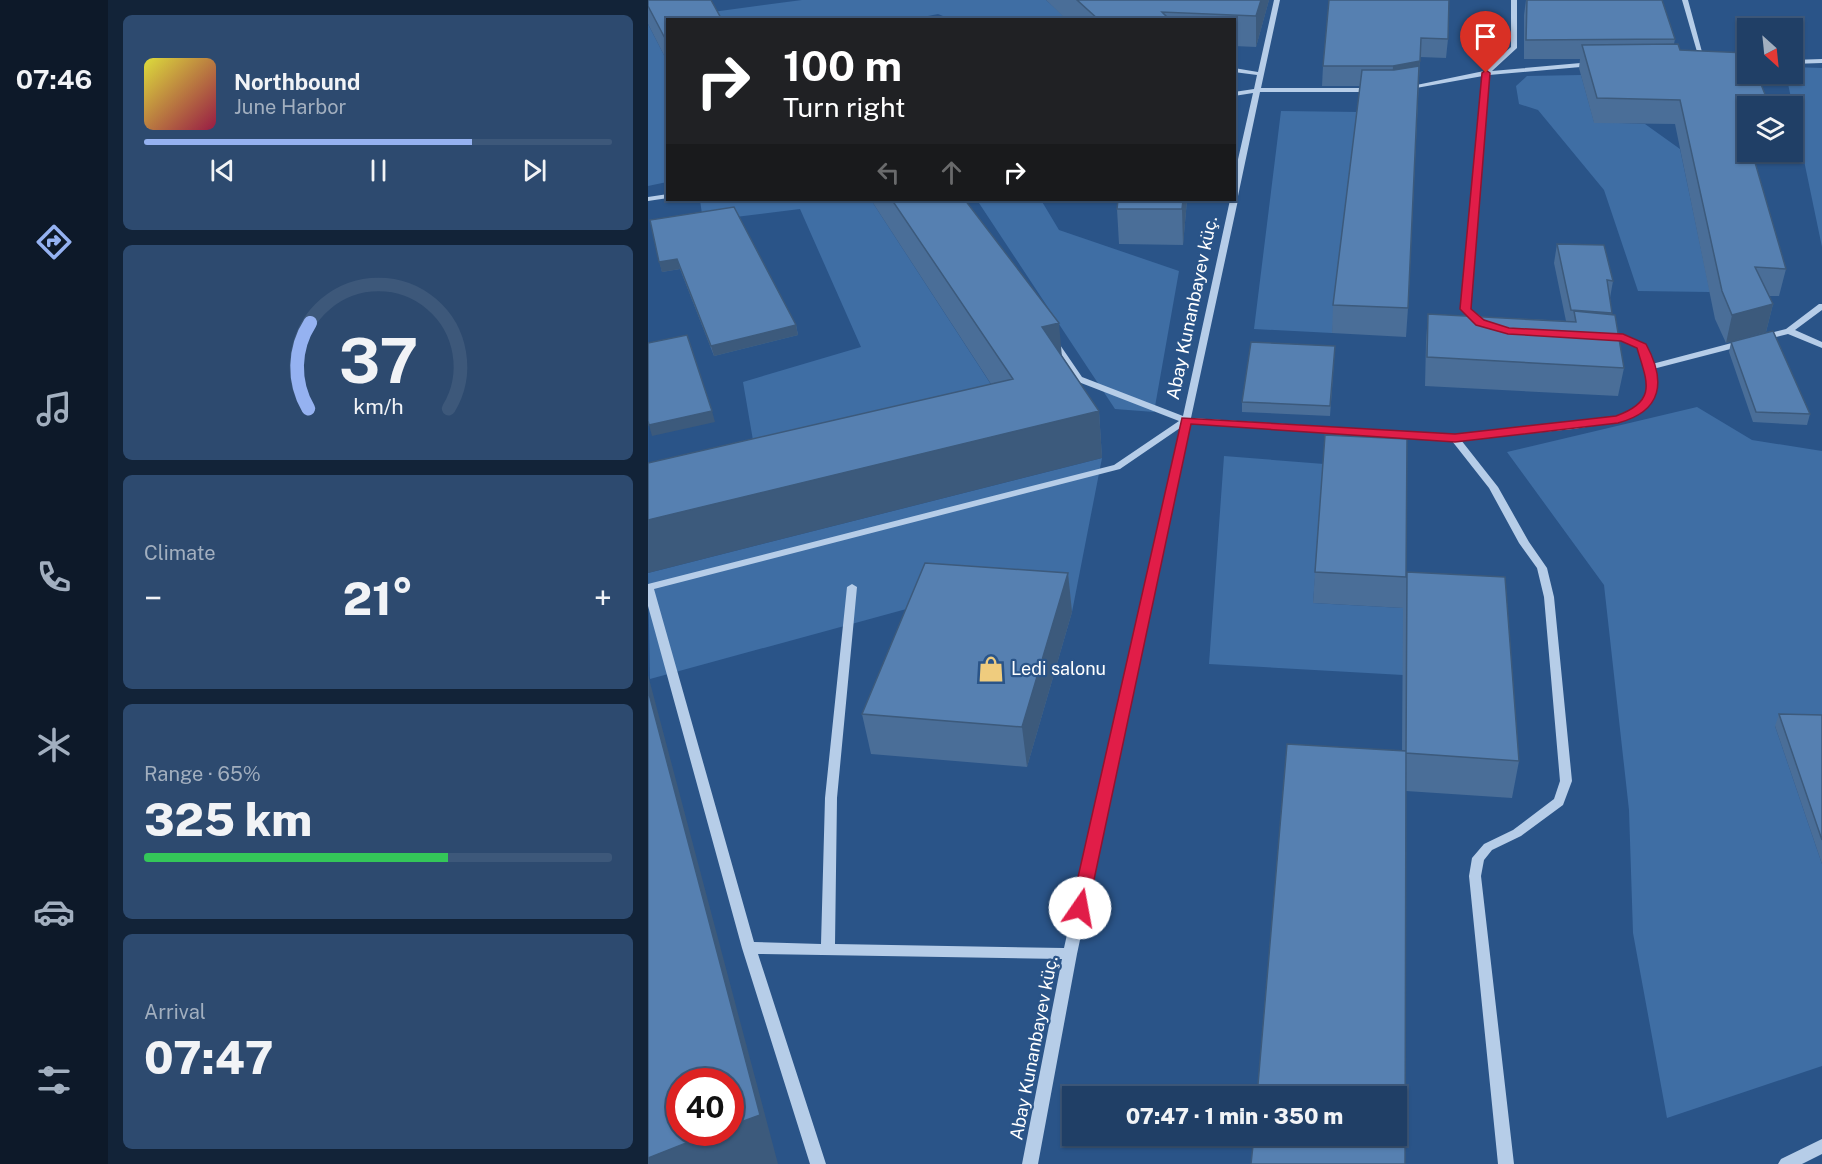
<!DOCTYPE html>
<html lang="en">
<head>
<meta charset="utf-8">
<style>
  body { margin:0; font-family:"Public Sans",sans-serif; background:#2d4a6f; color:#f1f3f6; height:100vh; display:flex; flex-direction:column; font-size:22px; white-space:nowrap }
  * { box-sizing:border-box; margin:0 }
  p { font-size:20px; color:#a2afbf }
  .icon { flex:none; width:33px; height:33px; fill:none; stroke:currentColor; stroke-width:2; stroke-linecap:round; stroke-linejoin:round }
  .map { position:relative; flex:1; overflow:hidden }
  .drawer { display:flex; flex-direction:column; gap:15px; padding:15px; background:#122338; width:540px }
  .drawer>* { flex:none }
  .guide { position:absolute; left:18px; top:18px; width:570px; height:183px; border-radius:0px; box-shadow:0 2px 4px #0004,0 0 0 2px #3d587a; background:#202124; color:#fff; overflow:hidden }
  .needle { width:39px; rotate:153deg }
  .fabs { position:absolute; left:1089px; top:18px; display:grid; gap:12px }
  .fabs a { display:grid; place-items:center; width:66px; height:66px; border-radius:0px; background:#203f66; box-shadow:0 2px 4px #0004,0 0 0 2px #3d587a; font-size:30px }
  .speed { position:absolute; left:18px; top:1068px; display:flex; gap:12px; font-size:30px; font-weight:700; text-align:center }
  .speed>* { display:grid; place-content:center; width:78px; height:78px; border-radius:50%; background:#203f66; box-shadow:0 2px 4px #0004,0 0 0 2px #3d587a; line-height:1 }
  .speed .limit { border:9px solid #d22; background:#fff; color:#111 }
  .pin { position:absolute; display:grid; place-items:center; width:51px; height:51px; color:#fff; margin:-62px -26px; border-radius:50% 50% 50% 0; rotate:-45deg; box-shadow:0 0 6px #0007 }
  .pin .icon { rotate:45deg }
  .me { position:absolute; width:66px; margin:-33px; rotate:12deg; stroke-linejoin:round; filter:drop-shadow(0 0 4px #0008) }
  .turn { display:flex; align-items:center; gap:21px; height:126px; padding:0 18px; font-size:27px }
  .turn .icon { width:78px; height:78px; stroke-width:2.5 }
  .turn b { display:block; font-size:42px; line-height:51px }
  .lanes { display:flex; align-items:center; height:57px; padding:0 18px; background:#0003; justify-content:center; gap:30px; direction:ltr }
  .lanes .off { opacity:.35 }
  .big { font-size:45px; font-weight:800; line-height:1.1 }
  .drawer .tile { flex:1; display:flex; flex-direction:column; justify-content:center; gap:9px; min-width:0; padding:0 21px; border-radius:9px; background:#2d4a6f }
  .drawer .dial { align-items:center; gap:0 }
  .dial svg { height:156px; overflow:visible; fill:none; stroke:#3d587a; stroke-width:7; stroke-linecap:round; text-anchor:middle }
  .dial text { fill:#f1f3f6; stroke:none }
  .song { display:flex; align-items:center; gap:18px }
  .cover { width:72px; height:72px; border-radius:9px; background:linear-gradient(135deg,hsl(60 70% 55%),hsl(340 70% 35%)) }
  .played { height:6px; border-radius:3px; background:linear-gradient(90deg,#95b2f1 70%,#3d587a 70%) }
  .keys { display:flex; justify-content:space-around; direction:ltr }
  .heat { display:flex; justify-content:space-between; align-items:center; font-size:33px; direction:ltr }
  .charge { height:9px; border-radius:4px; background:linear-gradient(90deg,#34c759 65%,#3d587a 0) }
  .trip { position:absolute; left:414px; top:1086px; width:345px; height:60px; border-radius:0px; background:#203f66; box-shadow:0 2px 4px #0004,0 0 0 2px #3d587a; font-weight:800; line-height:60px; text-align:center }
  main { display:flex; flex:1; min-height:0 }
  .tab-bar { display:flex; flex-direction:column; width:108px; justify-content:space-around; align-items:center; background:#0d1929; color:#a2afbf }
  .tab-bar .icon { width:42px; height:42px }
  .tab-bar .current { color:#95b2f1 }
  .tab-bar b { font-size:27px; color:#f1f3f6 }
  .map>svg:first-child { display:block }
</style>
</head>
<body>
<main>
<nav class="tab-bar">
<b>07:46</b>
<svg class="icon current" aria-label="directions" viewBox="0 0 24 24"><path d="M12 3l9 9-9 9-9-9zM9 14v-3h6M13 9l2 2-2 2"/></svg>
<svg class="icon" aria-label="music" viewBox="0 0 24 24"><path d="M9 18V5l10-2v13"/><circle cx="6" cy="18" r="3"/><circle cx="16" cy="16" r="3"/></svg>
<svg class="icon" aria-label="phone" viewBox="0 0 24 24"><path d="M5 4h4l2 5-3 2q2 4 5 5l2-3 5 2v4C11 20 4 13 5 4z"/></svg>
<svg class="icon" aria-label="climate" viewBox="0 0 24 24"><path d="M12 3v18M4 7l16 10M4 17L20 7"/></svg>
<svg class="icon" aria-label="car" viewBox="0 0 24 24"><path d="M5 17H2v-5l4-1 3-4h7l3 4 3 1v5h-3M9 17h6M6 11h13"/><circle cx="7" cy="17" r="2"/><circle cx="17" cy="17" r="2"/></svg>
<svg class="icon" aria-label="filters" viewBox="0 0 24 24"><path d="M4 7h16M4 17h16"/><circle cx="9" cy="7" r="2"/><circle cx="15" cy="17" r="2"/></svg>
</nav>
<section class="drawer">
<div class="tile">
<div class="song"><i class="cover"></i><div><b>Northbound</b><p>June Harbor</p></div></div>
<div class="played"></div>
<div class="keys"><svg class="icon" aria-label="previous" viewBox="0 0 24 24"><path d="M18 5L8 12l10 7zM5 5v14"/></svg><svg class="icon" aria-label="pause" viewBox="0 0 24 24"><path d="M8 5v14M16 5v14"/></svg><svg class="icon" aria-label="next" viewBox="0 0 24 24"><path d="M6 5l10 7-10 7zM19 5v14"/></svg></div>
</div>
<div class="tile dial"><svg viewBox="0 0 100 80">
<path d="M14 69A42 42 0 1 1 86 69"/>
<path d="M14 69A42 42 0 0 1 15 25" stroke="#95b2f1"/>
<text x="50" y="56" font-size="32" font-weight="700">37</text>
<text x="50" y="72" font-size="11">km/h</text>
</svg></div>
<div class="tile"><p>Climate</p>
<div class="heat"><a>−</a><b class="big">21°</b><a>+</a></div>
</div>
<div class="tile"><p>Range · 65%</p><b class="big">325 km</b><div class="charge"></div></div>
<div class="tile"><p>Arrival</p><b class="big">07:47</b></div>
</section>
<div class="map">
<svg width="1174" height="1164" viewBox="0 0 1174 1164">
  <rect width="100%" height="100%" fill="#2a5488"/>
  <path fill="#3f6ea4" d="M154,0h244l21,19 -114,1 -15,-6 -30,6h-199l-4,-7z
    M0,24l20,39 -1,119 -19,4z
    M1145,67l29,1v179l-36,-173h6z
    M933,75l13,47 51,2 35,25 30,143 -72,-1 -34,-101 -66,-80 -19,-6 -3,-18 11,-10z
    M633,111l78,1 -27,221 -78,-4z
    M52,200h171l121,186 -231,101 -18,-105 118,-35 -61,-138 -97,12z
    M329,200h64l18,30 120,41 -25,141 -39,-3z
    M1049,407l55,33 70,11v276l-47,-1 47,138v202l-155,52 -34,-185 -4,-123 -25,-225 -97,-133z
    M576,456l100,8 -11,139 90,5v67l-194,-11z
    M454,458l-30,154 -140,-10 -282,77 -2,-106z"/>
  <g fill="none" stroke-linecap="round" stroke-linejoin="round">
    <path fill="#b6cde8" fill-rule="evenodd" d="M626,0h6l-19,88h111l3,2 -3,2h-112l-22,104 -3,2 3,2 -47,218 264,17 118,-12 43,-6 18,-7 11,-11 5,-12 -12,-40 -16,-7 -18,-1v-4h19l22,9 7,20 91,-24 4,3 -1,2 -93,24 5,18 -5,13 -13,14 -22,8 -45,7 -112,11 37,47 31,55 18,26 7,29 18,184 -9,24 -42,31 -29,14 -8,10 -3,16 33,288h-16l-29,-288 3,-18 12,-14 29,-14 41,-31 6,-18 -16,-184 -7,-29 -18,-25 -30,-55 -37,-47 -262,-18 -113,531 -39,210h-16l40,-205 -304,-5 68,210h-16l-68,-216 -94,-342v-22l466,-119 65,-44 -103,-40 -27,-40 4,-3 3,1 26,38 101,39 47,-216h4v-23l19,-84 -19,3v-4l20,-3 3,-14 -23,-3v-4l24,4zM532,428l-116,520 -229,-4 2,-146 20,-211 -5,-3 -5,3 -22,211 -4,146 -67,-2 -100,-353 466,-120z
      M863,0h6v48l-25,23 100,-9 3,2 -3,2 -103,9 -20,233 19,14v4l-3,1 -24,-18 22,-233 -78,14 -3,-2 82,-17 27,-24z
      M1034,0h6l17,63 -5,-1z
      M1174,59v4l-30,1v-4z
      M20,194v4l-20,3v-4z
      M1171,304h3v6l-27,20 27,12v6l-34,-14 -27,7 -4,-3 1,-2 28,-7z
      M1174,1139v15l-20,10h-24l3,-5z"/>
  </g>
  <path fill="#4a6e98" d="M0,0l20,20v43l-20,-39z
    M398,0h223l-13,47 -22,-1v-26h-167z
    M681,0l119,39 -2,19 -26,-1 -12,251 -2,29 -74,-4 1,-28 27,-219h-38l1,-20z
    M878,0l149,39 -1,5 6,6 86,47 -2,9h-16v14h-5l43,149 -7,27h-10l4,8 -7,28 -40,11 -11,-24 -40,-195 -81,-1 -15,-55 1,-9h-56v-44z
    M223,200h94l97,156 37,55 3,47 -111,-74z
    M539,200l-4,45 -64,-1 -2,-35z
    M2,220l146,105 2,10 -84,21 -34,-87 -18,3z
    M909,244l56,37 -3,17 2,16 12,54 -6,28 -193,-10 1,-44 2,-28 138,7 -12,-58z
    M1083,342l79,72 -3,11 -54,-3 -24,-70z
    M687,346l-5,70 -88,-4v-10z
    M667,572l91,5 113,184 -7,37 -106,-7 -4,-40 1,-143 -90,-5z
    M420,573l4,39 -45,155 -156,-13 -9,-40z
    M1131,714l43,1v149l-47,-138z"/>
  <path fill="#3c5a7c" d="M613,0h8l-13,47v-31z
    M772,61l-2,20 -26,5 1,-20z
    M535,200h4l-4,45 -1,-36z
    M29,259l3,10 -18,3 -3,-10z
    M1125,304l-7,28 -40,11 6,-28z
    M411,323l4,46 -21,-42z
    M148,325l2,10 -84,21 -3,-10z
    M64,411l3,11 -63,14 -3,-11z
    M451,411l3,47 -454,115v-53z
    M420,573l4,39 -45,155 -5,-40z
    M0,675l130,489h-130v-6l66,-26h16v-6l-82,-436z"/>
  <path fill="#5680b1" stroke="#3c5a7c" stroke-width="1.5" d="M0,0h63l11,20h-54v24l-20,-38z
    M429,0h184l-5,16 -94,-4 8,8h-71z
    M681,0h120l-1,39 -27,-1 -1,23 -27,5h-70z
    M879,0h135l13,39 -149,1z
    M1030,44l2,6 68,3v21h9l9,23 -30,-1 12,40v16h4l34,117 -31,-2 18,37 -41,11 -10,-24 -42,-191 -83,-2 -15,-53z
    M771,66l-11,242 -75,-3 29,-235h32z
    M244,200h73l94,123 -17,4 57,84 -451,109v-57l365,-84z
    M470,200h65l-1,9h-65z
    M86,207l62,118 -85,21 -34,-87 -18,3 -9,-42z
    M909,244l47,1 9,36 -6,-1 5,33 -41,-3z
    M926,311l41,4 9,53 -197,-11 1,-43 148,8z
    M1125,331l37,83 -54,-2 -25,-70z
    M39,335l25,76 -63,14 -1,-4v-78z
    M603,342l84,4 -5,60 -88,-4z
    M677,435l82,4 -1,138 -91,-5z
    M277,563l143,10 -46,154 -160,-13z
    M759,572l98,5 14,184 -113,-8z
    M0,690l112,425 -30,11v-44h-50v50h34l-66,26z
    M1131,714l43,1v125z
    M639,744l119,7 -1,413h-154l3,-28h142v-40h-139z"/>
  <path fill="#e11d48" stroke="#92132f" stroke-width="1.5" d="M838,70l4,3 -19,236 13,11 25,8 114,6 23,10c20,37 17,67 -28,79l-163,19 -264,-18 -103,484 -2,5h-12l-3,-5 111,-490 273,16 161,-18c42,-15 31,-34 21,-68l-16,-7 -113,-7 -32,-9 -16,-16 22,-236z"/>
  <defs>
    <g id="shop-bare" transform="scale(2.07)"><path d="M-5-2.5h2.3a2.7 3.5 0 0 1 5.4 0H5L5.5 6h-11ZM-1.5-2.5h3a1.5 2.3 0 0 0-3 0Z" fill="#efcc7e" stroke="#2a5488" stroke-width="2.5" paint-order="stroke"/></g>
  </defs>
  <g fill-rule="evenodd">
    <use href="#shop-bare" x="343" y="669"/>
  </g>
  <g text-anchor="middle" stroke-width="4.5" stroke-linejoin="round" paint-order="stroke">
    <g font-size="18" fill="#fff" stroke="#2a5488">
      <text transform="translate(544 308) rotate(-78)" y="6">Abay Kunanbayev küç.</text>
      <text transform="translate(386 1048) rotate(-79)" y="6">Abay Kunanbayev küç.</text>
    </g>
    <g font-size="18" fill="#fff" stroke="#2a5488" text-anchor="start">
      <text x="363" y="675">Ledi salonu</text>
    </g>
  </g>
</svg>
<div class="fabs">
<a><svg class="needle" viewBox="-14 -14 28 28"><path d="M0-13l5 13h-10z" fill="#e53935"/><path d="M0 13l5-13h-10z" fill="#a2afbf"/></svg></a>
<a><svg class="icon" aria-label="layers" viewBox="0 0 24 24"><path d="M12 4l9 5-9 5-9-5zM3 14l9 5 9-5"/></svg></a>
</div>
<div class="speed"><div class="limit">40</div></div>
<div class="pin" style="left:838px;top:73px;background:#d93025"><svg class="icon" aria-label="arrive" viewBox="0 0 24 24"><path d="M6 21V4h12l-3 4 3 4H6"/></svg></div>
<svg class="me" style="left:432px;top:908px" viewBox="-20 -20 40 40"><circle r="19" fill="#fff"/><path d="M0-13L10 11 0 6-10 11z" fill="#e11d48"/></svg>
<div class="trip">07:47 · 1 min · 350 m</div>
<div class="guide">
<div class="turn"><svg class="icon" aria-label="right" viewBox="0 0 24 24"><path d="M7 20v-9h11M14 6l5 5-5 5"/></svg><div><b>100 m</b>Turn right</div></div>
<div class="lanes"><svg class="icon off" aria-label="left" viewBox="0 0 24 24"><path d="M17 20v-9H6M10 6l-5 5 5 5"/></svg><svg class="icon off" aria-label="ahead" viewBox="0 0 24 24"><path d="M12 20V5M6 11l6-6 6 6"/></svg><svg class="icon" aria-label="right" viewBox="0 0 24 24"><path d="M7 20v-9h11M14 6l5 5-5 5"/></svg></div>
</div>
</div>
</main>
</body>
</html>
